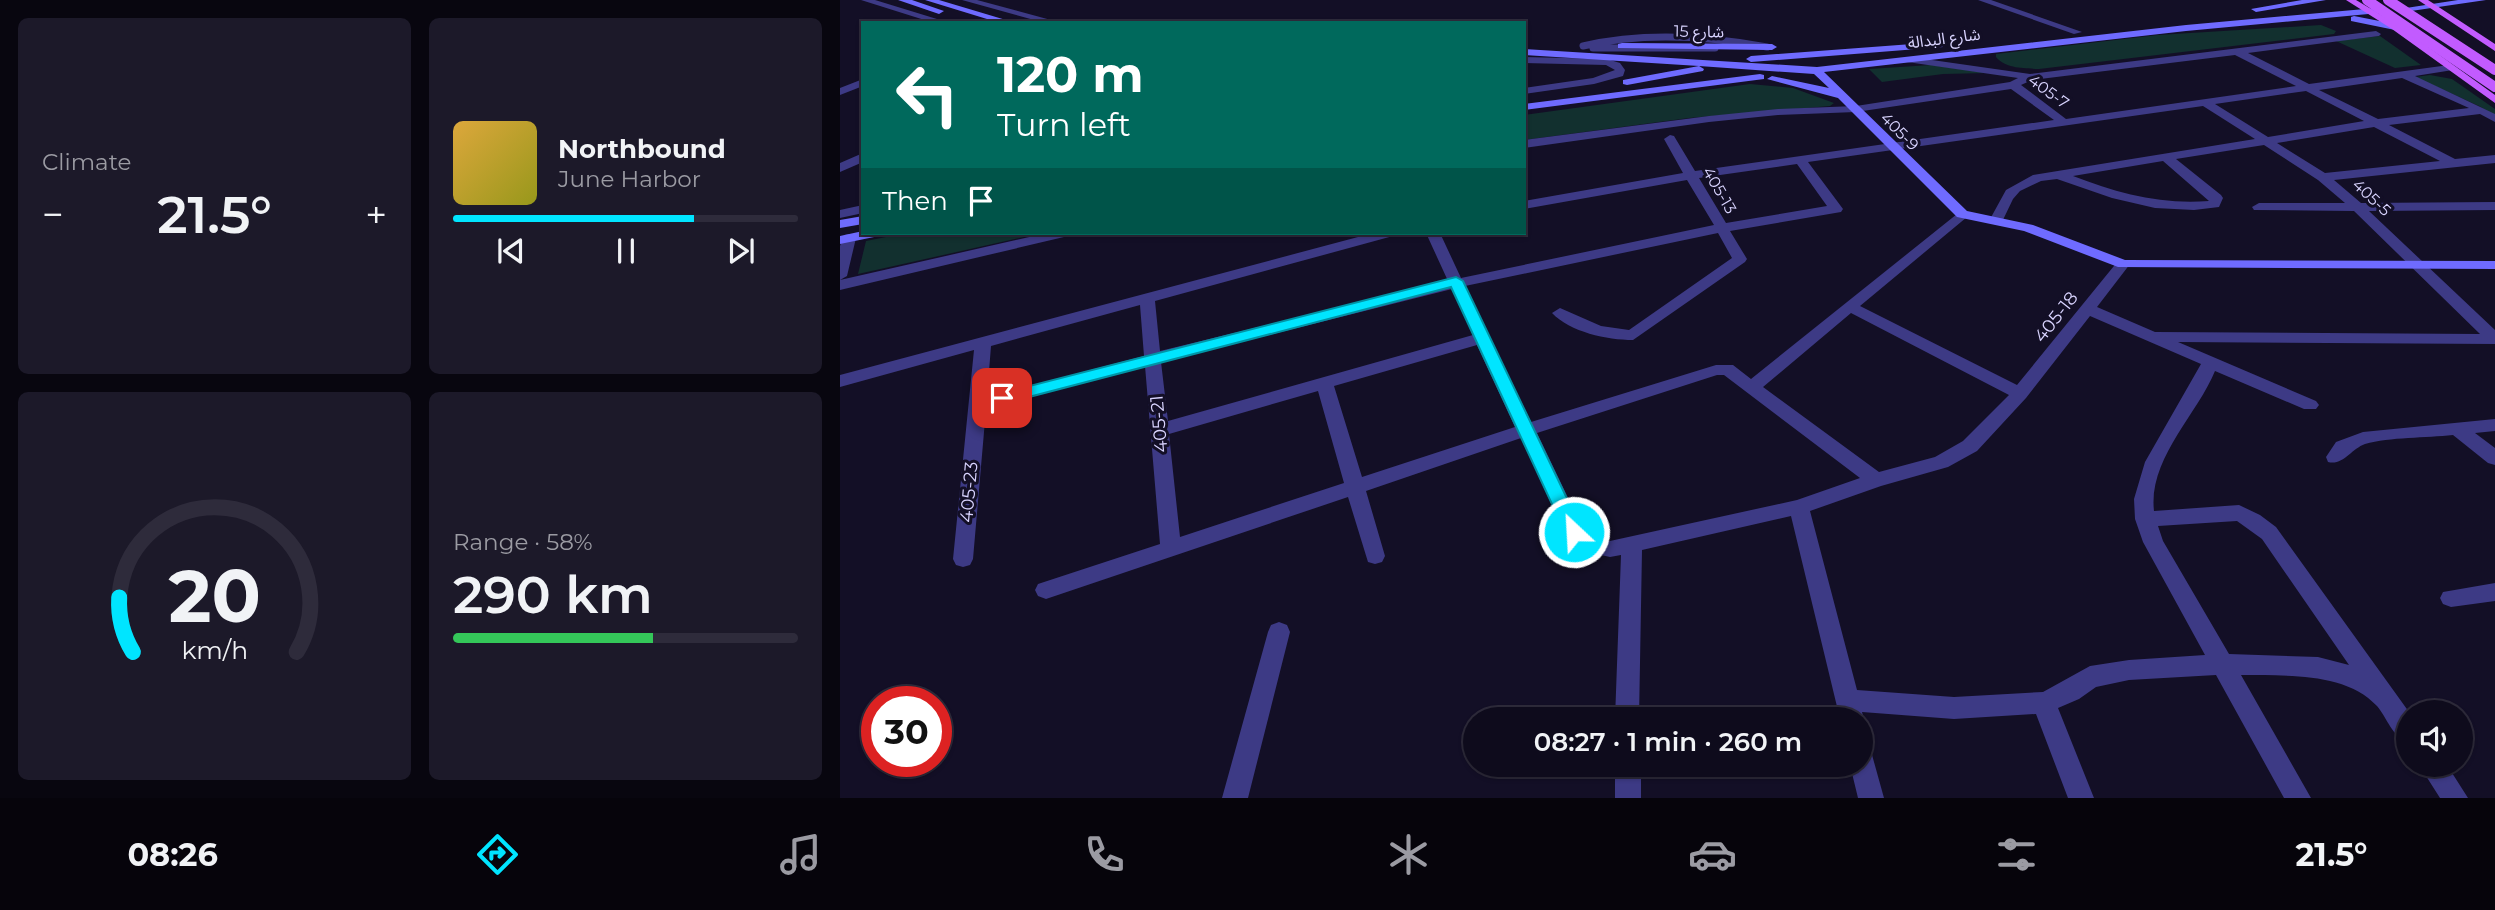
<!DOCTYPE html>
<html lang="en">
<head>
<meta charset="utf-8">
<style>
  body { margin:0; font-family:Montserrat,"Noto Sans Arabic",sans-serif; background:#1c1929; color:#f1f3f6; height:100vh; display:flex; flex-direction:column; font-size:26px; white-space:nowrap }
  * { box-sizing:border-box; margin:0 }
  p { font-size:23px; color:#9b9ba3 }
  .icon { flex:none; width:38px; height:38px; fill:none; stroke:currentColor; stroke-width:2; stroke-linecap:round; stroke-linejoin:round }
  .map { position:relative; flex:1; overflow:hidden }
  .details { display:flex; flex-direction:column; gap:18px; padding:18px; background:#08060f; width:840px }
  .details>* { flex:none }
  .guide { position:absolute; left:21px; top:21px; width:665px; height:214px; border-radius:0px; box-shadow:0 2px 5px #0004,0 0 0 2px #2e2b3b; background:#00695c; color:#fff; overflow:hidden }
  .fabs { position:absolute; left:1556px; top:700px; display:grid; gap:14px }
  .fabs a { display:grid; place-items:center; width:77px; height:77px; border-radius:50%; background:#0e0b1c; box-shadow:0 2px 5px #0004,0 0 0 2px #2e2b3b; font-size:35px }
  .speed { position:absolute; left:21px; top:686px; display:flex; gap:14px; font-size:35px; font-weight:700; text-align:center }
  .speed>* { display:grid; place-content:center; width:91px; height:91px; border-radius:50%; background:#0e0b1c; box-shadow:0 2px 5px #0004,0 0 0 2px #2e2b3b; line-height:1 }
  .speed .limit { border:10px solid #d22; background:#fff; color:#111 }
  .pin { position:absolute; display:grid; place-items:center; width:60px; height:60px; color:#fff; margin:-30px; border-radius:14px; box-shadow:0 4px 10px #0006 }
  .me { position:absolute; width:77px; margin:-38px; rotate:335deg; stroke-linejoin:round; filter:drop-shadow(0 0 5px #0008) }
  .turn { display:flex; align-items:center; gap:24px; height:147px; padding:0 21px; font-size:32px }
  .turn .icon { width:91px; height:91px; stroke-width:2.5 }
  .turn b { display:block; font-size:49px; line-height:60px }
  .then { display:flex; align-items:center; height:66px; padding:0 21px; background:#0003; gap:14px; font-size:26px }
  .big { font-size:52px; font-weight:600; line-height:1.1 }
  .details .tile { flex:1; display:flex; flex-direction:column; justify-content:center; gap:10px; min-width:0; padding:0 24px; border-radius:10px; background:#1c1929 }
  .details .dial { align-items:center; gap:0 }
  .dial svg { height:182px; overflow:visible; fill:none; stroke:#2e2b3b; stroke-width:7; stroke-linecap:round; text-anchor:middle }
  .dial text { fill:#f1f3f6; stroke:none }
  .song { display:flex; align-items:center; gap:21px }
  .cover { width:84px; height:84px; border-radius:10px; background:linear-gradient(135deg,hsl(40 70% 55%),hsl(60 70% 35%)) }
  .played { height:7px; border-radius:4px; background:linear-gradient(90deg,#00e5ff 70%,#2e2b3b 70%) }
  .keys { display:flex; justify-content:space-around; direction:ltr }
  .heat { display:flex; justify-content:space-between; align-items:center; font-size:38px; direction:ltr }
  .charge { height:10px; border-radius:5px; background:linear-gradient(90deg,#34c759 58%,#2e2b3b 0) }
  .details .tiles { flex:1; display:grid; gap:18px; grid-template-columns:repeat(2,1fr) }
  .trip { position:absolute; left:623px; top:707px; width:410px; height:70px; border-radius:35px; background:#0e0b1c; box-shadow:0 2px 5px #0004,0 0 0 2px #2e2b3b; font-weight:600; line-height:70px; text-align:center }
  .dock { display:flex; height:112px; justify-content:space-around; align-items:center; background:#06040b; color:#9b9ba3 }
  .dock .icon { width:49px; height:49px }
  .dock .active { color:#00e5ff }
  .dock b { font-size:32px; color:#f1f3f6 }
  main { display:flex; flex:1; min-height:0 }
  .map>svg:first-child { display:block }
</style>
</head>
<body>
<main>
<section class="details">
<div class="tiles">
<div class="tile"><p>Climate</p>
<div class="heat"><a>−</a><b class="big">21.5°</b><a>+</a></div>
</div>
<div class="tile">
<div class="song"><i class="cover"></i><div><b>Northbound</b><p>June Harbor</p></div></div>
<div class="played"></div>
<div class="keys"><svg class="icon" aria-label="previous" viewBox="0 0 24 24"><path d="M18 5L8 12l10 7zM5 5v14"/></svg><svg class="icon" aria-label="pause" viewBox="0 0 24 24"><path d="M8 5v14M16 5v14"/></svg><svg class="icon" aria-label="next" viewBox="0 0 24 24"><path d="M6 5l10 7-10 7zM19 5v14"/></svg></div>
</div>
<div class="tile dial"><svg viewBox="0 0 100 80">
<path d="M14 69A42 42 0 1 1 86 69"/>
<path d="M14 69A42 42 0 0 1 8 45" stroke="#00e5ff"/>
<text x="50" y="56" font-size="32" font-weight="700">20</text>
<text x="50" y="72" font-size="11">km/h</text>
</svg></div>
<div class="tile"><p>Range · 58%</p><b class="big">290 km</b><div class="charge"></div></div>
</div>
</section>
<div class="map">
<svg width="1655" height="798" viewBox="0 0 1655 798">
  <rect width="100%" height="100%" fill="#130f26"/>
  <path fill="#12302f" d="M1481,25l15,6 -2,3 -295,35c-15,-1 -33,0 -43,-12v-3l162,-19z
    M1540,36l41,29 -26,3 -59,-27z
    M1091,65l56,8 -44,1 -61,8 -13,-13z
    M1590,75l22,4 43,30v7l-16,-10 -64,-29z
    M910,84l43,4 41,15 -4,3 -141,12 -165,22v-25z
    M66,233h136l-184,41 8,-33z"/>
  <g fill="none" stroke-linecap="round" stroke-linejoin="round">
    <path stroke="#3d3a85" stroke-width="7" d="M743,46c60,-14 124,-10 184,1
      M753,48h122"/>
    <path fill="#3d3a85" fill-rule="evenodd" d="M21,0h14l75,23h-16z
      M122,0h15l85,23h-17z
      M1138,0h13l91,32 -8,2z
      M1536,31l5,3 -2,2 -131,17 61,31 140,-19 4,1v4l-38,6 80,38v8l-15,-8 -91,11 66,34 40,-4v8l-161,17 27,23 134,-1v8l-126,1 126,119v14l-317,-2 138,59 3,4 -3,4h-12l-89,-38c-18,44 -67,88 -61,140l85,-6 21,10 16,12 133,185 -1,31c-16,-7 -21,-25 -31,-37 -32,-35 -94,-30 -136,-31l70,123h-27l-68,-123 -87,5 -33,7 -17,12 -21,9 36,90h-26l-32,-84 -82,5 -92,-7 2,7 -4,8v-8h-20l-49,-203 -149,34 -3,169h-24l6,-164 -11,2 -18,-4 -25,-15 -46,-100 -155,53 19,65 -3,6 -7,2 -7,-2 -20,-65 -302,102 -8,-3 -3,-6 3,-6 122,-40 -15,-178 -159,43 -13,150 -3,6 -7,2 -7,-2 -3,-6 21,-209 -134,37v-12l533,-142h22l-2,3 -238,65 5,50 288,-70 -22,-48h14l21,45 253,-53 -27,-45 -163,29v-8l159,-28 -19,-34 6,-4 4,1 21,35 359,-51 -43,-31 -155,23 -78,3 -69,7 -185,26v-8l185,-24 69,-7 78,-3 154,-24 8,-4 -111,-16v-4l4,-1 119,17zM1395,55l61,31 -230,33 -45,-34 11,-5zM1562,78l67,30 -91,11 -59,-29zM1466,91l58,30 -96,16 -53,-33zM1363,106l52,33 -222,36 -27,15 -17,31 7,4 5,-1 12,-25 7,-8 21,-10 16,-2 55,19 43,10 39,2 25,-3 4,-9 -2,-3 -45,-36 88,-14 54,35 27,23h-86l-7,4 2,3 100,1 126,123 -325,-2 -58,-25 33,-43 -7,-4 -5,1 -101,124 -157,-79 107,-89 2,-3 -7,-4 -211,169 -18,-14h-17l-185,57 -66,-136 253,-53 14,25 -103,72 -28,-4 -41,-18 -8,5c18,19 55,27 81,27l112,-78 2,-3 -17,-28 111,-19 2,-3 -35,-47zM1534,127l66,34 -115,12 -48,-30zM1323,161l46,40c-48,4 -92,-8 -136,-25zM957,164l30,42 -101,17 -27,-45zM612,289l21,46 -305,86 -7,-59zM300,305l4,51 -157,41 4,-51zM1011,313l158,82 -46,46 -28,16 -56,15 -116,-85zM1250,316l111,48 -56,98 -11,37 1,20 8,23 62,113 -76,5 -39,6 -47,26 -89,5 -97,-7 -47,-179 71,-25 67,-19 29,-16 49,-53zM637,345l38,82 -153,50 -28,-91zM877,375h7l136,103 -63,22 -187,41 -12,-3 -16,-11 -45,-94zM478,391l26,92 -164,54 -11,-103zM1397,521l25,18 87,126 -31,-8 -89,-3 -66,-113 -5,-15z
      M684,57l83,2 13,4 5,7 -2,6 -29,8 -70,10v-6l69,-10 22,-8 -9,-5 -82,-2z
      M23,79v7l-23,9v-7z
      M23,153v9l-23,10v-9z
      M23,205v8l-23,5v-8z
      M207,233h24l-7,4 -224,53v-10z
      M9,234l7,4 -9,38 -7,4v-34l4,-11z
      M1655,419v12l-20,2 20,15v17l-7,-2 -35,-28c-27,3 -63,2 -88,9 -14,5 -22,22 -37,18l-2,-5 10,-15 27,-10z
      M1655,583v18l-44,6 -8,-3 -3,-6 3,-6z
      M439,622l8,3 3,7 -42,166h-26l46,-166 3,-7z
      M1020,741l9,3 15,54h-26l-8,-33h10z
      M775,765h26v33h-26z
      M1579,765h28l21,33h-28z"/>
    <path fill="#6f6bff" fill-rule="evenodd" d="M58,0h14l32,11 -5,3z
      M85,0h14l77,23h-16z
      M1462,0h24l-70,12 -5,-3z
      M1618,0h28l-75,11 -5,-3z
      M1536,8l3,1v4l-193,18 -362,41 143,139 66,14 92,35 370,1v8l-377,-2 -94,-36 -67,-14 -119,-119 -71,-19 5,-3 57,12 -15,-14 -115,-8 5,3 -1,2 -76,14 -4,-1v-4l76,-14 -175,-11v-6l293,18 369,-42z
      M1514,16l41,8 5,3 -5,3 -44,-9v-4z
      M1099,42l5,3 -1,2 -192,15 -5,-3 5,-3z
      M782,43l150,1 5,3 -5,3 -154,-2v-4z
      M920,74l4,1v4l-240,31v-6z
      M23,216v8l-23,4v-8z
      M23,231l18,2 -2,3 -39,8v-8z"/>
    <path fill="#c25bff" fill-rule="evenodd" d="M1506,0h10l42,25 97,70v8l-103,-74z
      M1578,0h10l67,44v7z"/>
    <path stroke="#c25bff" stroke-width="10" d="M1527,0l128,87
      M1548,0l107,70"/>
  </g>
  <path fill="#00e5ff" stroke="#0095a6" stroke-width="2" d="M616,277l7,4 120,251 -2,5 -7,2 -6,-2 -3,-5 -114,-245 -449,117 -8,-6 8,-5z"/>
  <g text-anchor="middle" stroke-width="6" stroke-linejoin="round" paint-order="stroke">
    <g font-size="16" fill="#d9d4ff" stroke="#130f26">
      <text transform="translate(859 31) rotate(1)" y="6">شارع 15</text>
      <text transform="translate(1104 38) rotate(-7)" y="6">شارع البدالة</text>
      <text transform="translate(1209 91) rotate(36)" y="6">405-7</text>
      <text transform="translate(1060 131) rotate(45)" y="6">405-9</text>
      <text transform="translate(880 190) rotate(60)" y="6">405-13</text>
      <text transform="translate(1532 197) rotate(43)" y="6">405-5</text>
    </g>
    <g font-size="18" fill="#d9d4ff" stroke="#130f26">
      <text transform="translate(1216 317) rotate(-52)" y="6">405-18</text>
      <text transform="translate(319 424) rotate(-95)" y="6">405-21</text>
      <text transform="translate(129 492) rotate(-85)" y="6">405-23</text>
    </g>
  </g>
</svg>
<div class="fabs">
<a><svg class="icon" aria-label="sound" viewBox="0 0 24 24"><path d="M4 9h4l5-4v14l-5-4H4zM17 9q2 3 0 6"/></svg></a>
</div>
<div class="speed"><div class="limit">30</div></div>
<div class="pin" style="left:162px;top:398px;background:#d93025"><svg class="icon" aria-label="arrive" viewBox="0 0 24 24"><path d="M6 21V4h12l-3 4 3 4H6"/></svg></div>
<svg class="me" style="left:734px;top:532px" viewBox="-20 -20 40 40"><circle r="17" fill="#00e5ff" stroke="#fff" stroke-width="3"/><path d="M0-11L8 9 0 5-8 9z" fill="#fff"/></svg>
<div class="trip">08:27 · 1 min · 260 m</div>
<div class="guide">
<div class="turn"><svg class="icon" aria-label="left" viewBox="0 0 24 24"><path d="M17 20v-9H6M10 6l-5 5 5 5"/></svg><div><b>120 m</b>Turn left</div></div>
<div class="then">Then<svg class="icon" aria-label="arrive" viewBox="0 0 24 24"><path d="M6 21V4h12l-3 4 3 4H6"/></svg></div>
</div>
</div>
</main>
<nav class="dock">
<b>08:26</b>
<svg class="icon active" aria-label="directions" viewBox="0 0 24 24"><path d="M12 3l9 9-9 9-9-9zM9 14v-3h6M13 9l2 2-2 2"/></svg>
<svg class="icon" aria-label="music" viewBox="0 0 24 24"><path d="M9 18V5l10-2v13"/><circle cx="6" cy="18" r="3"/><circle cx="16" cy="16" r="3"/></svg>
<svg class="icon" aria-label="phone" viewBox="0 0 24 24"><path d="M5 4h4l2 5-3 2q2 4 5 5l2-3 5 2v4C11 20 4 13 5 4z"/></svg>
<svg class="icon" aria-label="climate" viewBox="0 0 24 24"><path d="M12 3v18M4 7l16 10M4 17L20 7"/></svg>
<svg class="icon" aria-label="car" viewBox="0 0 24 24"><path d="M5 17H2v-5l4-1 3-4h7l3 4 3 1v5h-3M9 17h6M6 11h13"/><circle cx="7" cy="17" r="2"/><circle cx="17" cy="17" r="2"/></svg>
<svg class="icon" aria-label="filters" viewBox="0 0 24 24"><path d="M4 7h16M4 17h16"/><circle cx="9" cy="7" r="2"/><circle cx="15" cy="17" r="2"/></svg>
<b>21.5°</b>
</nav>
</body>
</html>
